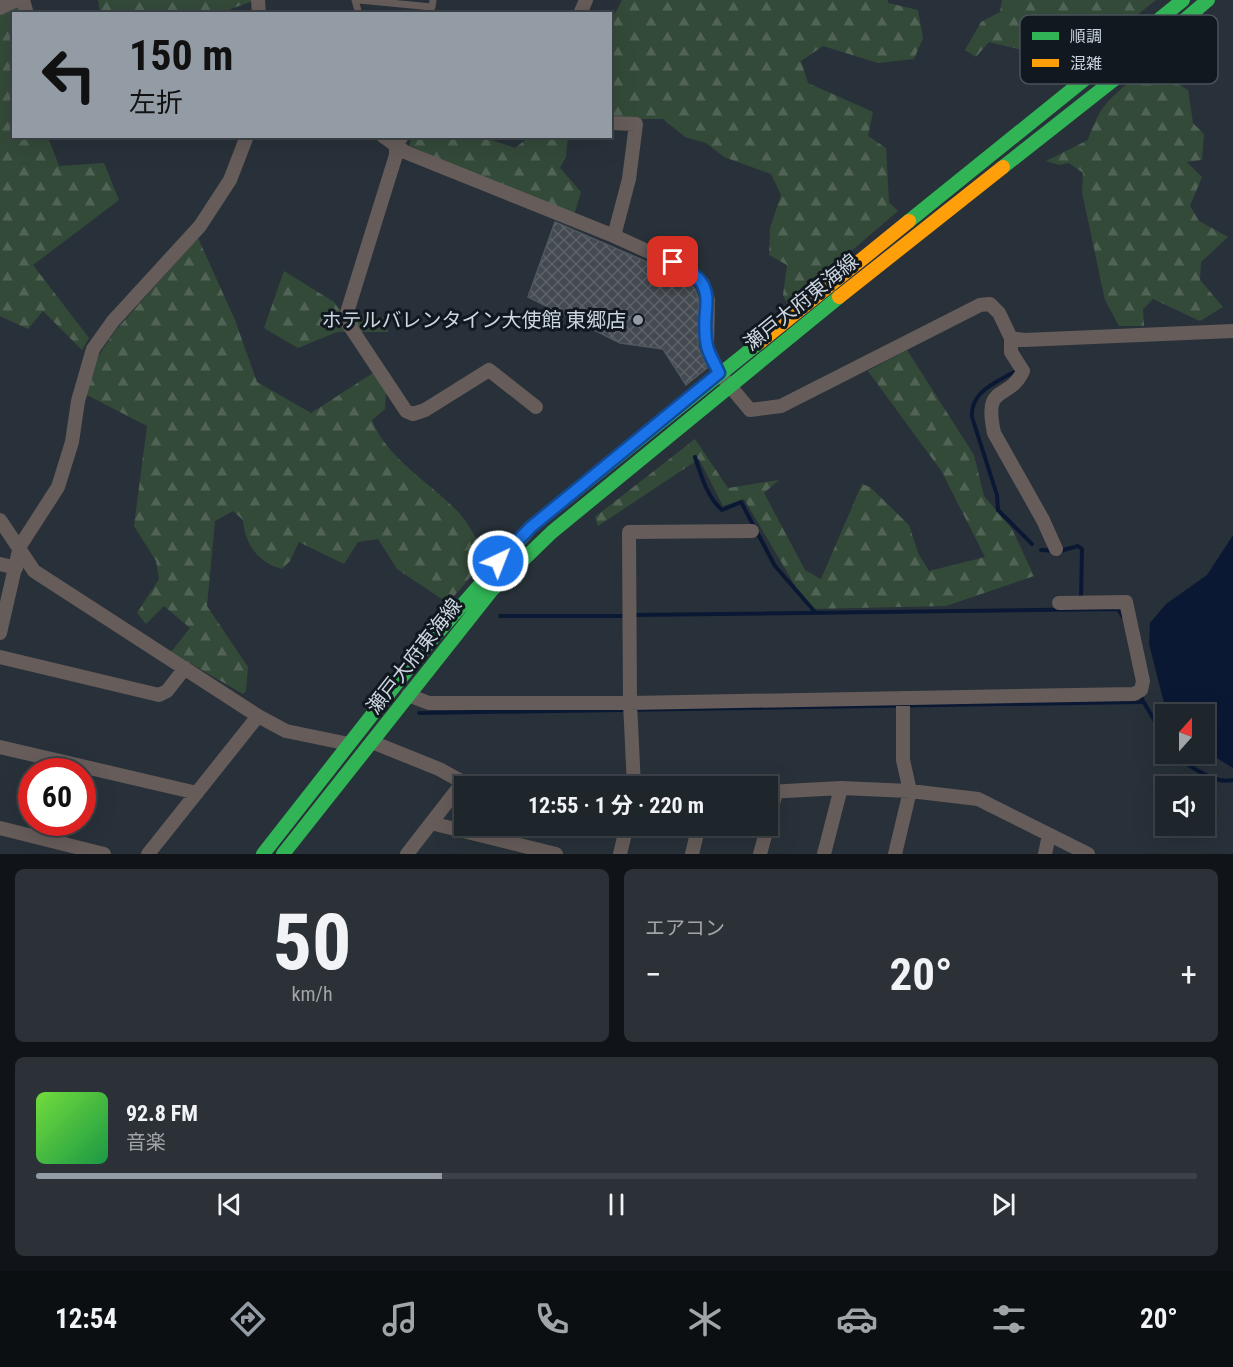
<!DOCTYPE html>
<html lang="ja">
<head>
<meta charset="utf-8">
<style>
  body { margin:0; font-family:"Roboto Condensed","Noto Sans JP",sans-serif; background:#2b3137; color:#f1f3f6; height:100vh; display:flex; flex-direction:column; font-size:22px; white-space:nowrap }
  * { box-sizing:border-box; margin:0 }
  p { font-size:20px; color:#a1a5a9 }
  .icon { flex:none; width:33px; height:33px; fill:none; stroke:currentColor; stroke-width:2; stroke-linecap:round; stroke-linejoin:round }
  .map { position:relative; height:854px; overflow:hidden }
  .drawer { display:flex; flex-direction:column; gap:15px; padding:15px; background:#101418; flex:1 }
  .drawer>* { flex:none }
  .banner { position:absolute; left:12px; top:12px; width:600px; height:126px; border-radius:0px; box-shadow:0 6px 24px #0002,0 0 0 2px #3c4247; background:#939ca5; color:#111; overflow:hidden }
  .needle { width:39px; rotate:21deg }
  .controls { position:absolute; left:1155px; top:704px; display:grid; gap:12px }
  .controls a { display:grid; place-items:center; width:60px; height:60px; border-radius:0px; background:#1e252b; box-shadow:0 6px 24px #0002,0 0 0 2px #3c4247; font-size:30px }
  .speed { position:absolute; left:18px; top:758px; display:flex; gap:12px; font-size:30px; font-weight:700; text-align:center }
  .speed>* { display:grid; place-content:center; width:78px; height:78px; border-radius:50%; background:#1e252b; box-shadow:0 6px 24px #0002,0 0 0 2px #3c4247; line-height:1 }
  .speed .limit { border:9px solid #d22; background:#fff; color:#111 }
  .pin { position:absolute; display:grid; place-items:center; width:51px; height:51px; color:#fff; margin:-26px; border-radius:12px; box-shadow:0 3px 9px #0006 }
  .me { position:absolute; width:66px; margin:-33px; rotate:43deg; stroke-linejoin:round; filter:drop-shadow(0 0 4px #0008) }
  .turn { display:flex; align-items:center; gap:21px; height:126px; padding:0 18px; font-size:27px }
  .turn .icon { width:78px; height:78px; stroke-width:2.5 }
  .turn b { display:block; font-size:42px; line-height:51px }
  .big { font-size:45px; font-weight:700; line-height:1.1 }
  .drawer .tile { flex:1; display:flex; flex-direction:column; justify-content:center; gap:9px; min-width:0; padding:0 21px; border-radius:9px; background:#2b3137 }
  .drawer .dial { align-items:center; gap:0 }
  .dial b { font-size:78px; line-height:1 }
  .song { display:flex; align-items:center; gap:18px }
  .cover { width:72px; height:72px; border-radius:9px; background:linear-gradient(135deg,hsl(100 70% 55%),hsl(140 70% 35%)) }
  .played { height:6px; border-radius:3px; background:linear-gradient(90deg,#939ca5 35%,#3c4247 35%) }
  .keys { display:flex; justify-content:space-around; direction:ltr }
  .heat { display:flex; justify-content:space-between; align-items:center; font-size:33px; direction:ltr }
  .drawer .tiles { flex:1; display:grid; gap:15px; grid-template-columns:1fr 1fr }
  .tile:last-child { grid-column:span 2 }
  .trip { position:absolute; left:454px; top:776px; width:324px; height:60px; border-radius:0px; background:#1e252b; box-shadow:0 6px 24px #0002,0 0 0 2px #3c4247; font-weight:700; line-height:60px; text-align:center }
  .menu { display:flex; height:96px; justify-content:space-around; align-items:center; background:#0c0f11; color:#a1a5a9 }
  .menu .icon { width:42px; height:42px }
  .menu .current { color:#939ca5 }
  .menu b { font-size:27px; color:#f1f3f6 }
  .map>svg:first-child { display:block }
</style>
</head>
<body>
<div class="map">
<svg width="1233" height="854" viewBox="0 0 1233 854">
  <defs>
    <pattern id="forest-firs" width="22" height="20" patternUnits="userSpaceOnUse" patternTransform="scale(1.5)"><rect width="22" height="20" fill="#344a39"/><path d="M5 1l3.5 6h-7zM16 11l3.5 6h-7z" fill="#506355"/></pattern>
    <pattern id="building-cross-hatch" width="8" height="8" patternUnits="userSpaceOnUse" patternTransform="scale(1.5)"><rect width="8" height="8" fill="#444a51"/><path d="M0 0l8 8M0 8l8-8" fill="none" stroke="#5e636a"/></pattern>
  </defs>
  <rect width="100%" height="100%" fill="#283139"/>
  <path fill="url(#forest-firs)" d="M98,0h155v1l-33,12 -6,-2 -116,3 2,-2z
    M622,0h266v3l30,7 5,28 -9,21 -36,4 -55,-17 -22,15 7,22 65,29 -5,24 18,12 3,54 9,9 -110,94 -5,-10 4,-30 -18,-10 1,-27 11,-33 -10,-21 -47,-17 -18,-14 -21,-6 -22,-18h-52l-1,-96z
    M1002,0h154l-80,63 -87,-21 -13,15 -11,-7 16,-28 19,-10z
    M14,6l8,3v4l-8,1v122l34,1 11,29 45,-3 15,37 -86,65 56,73 -7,12 -39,-39 -15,18 -28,-13v-303z
    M1140,74l29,5 19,11 5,33 11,11 -2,26 -15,2 15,15 -12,29 9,15 29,16 -27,25 -1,18 23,27 -23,14 -47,-22 -10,10 1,17h-25l-14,-26 -23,-108 1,-19 -14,-10 -10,2 -13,-4 42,-21c12,-36 23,-43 52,-66z
    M412,137h71l32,11 14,-11h39l-2,19 -6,12 21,24 -7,23 -165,-69z
    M198,238l37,82 22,62 54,31 62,-40 13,16 -1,20 -13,11c16,41 60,63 88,94 11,13 19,30 27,44l-39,45 -51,-34 -19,-30 -20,3 -14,22 -45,-22 -9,19 -8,8c-24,-7 -37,-24 -39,-49l-10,-9 -18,10 -8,85 41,61 -2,24 -3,3 -72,-42 19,-24 -26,-22 -18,18 -9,-11 22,-34 -3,-18 -22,-35 13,-100 -62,-32 10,-33 20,-30z
    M284,271l50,31 7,10 46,6 1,14h-51l-39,16 -34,-20z
    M907,350l67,105 10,41 28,33 22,47 -88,30 -137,3 -65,-110 -21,7 -24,-47 -101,67 -3,-9 100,-78 33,49 51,-8 -15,13 41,77 16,9 41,-95 8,3 39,38 9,28 11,18 56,-14 -43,-85 -74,-101z"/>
  <path fill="#0b1834" d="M1233,535v233l-28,-17 -1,-37 -35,-2 -5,-9 -15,-59 1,-21 16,-19 41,-29z"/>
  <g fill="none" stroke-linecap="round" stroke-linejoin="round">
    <path stroke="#0b1834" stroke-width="4" d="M1014,372c-19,11 -44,20 -42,45l25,78 1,15 34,34
      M695,457c6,18 12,40 27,53l19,-8 34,64 40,46
      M1041,550l19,1 18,-5 4,3 -1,51
      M634,615l484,-6 5,8
      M500,616h126
      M1139,694l27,46
      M419,713l722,-11
      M1174,753c13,12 41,32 59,27"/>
  </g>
  <path fill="url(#building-cross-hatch)" stroke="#50585e" stroke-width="1.5" d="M555,222l129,56 11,11 4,12 -1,46 9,21 -21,17 -23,-36 -43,-6 -92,-46z"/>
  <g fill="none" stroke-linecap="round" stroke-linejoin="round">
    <path stroke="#665c5a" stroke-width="7" d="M355,0l4,14
      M359,0l73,7 1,-7"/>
    <path stroke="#665c5a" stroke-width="14" d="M23,0l4,14
      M258,0l1,14
      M0,8l17,-8
      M580,14l6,-14
      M610,123l26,1 -7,55 -15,57
      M383,136l22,16 209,84 75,34 14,14 5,16 -1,47 12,26 31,37 31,-4 199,-101 10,-1 9,9 12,25 13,2 209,-9
      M402,136l-6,10v9l-51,164 61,92 7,3 12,-4 64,-40 47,37
      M1011,338v14l12,19c-15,32 -40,10 -29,62l49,87 13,29
      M0,520l34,51 224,145 28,15 63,13
      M0,564l16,4
      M0,633l20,-87 38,-59 14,-45 6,-41 15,-52 20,-28 87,-95 30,-46 17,-44
      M0,657l159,38 8,-4 18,-23
      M408,695l21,8h201l504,-9 7,-4 2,-9 -17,-79 -67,1
      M372,742l67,27 31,17
      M0,747l197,46
      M634,786l-4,-83 -1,-171 123,-1
      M768,792l73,-4 69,3 68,8 110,55
      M431,823l125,31
      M768,823l8,-31
      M0,828l104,26
      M148,854l110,-138
      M407,854l56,-72
      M620,854l7,-29
      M692,854l7,-29
      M760,854l8,-29
      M824,854l17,-66
      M895,854l15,-63 -7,-31v-62
      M1045,854l4,-19"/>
    <path stroke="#30b455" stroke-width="14" d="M1003,167l113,-89 92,-78
      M909,221l274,-221
      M263,854l163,-208 105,-119 229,-185
      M283,854l209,-264 60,-58 287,-235"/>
    <path stroke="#ff9f0a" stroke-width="14" d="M839,297l164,-130
      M760,342l149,-121"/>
  </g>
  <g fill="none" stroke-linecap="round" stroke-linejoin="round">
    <g stroke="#114b97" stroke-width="15">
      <path id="route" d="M498,561l33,-34 188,-154c-4,-9 -10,-18 -12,-27 -9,-41 19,-59 -34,-84"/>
    </g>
    <use href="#route" stroke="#1a73e8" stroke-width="10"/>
  </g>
  <circle fill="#939ca5" stroke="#11181f" stroke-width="2" cx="638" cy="320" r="6"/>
  <g text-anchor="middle" stroke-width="6" stroke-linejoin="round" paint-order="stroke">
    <g font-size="20" fill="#ccd6df" stroke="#11181f">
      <text transform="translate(801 302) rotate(-39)" y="7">瀬戸大府東海線</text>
      <text transform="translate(414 656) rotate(-52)" y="7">瀬戸大府東海線</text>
    </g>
    <g font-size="20" fill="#ccd6df" stroke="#11181f" text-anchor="end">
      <text x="626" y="327">ホテルバレンタイン大使館 東郷店</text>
    </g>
  </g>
  <rect x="1020" y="15" width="198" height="69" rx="9" fill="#11181f" stroke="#495159" stroke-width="1.5"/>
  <rect x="1032" y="32" width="27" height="8" fill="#30b455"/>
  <rect x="1032" y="59" width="27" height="8" fill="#ff9f0a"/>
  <g font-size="16" fill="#ccd6df">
    <text x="1070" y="42">順調</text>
    <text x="1070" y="69">混雑</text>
  </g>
</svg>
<div class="controls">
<a><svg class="needle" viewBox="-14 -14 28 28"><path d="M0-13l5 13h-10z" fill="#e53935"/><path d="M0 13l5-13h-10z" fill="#a1a5a9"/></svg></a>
<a><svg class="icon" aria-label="sound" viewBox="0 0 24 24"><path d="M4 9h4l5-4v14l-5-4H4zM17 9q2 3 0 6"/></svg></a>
</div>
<div class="speed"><div class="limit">60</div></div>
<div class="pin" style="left:673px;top:262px;background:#d93025"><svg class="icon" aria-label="arrive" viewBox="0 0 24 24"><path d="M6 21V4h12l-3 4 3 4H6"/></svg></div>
<svg class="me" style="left:498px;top:561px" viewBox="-20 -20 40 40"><circle r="17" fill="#1a73e8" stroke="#fff" stroke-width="3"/><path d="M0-11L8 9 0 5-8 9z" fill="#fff"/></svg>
<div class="trip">12:55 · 1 分 · 220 m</div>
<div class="banner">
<div class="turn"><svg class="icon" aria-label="left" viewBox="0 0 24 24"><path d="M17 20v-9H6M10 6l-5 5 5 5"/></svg><div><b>150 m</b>左折</div></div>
</div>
</div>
<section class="drawer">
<div class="tiles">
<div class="tile dial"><b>50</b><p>km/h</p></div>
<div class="tile"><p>エアコン</p>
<div class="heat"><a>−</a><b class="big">20°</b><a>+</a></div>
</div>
<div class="tile">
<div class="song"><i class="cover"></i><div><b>92.8 FM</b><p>音楽</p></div></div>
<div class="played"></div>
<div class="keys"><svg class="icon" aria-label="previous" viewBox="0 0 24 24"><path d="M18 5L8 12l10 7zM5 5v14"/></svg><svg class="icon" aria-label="pause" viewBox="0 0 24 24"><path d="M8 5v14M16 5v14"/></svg><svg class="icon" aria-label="next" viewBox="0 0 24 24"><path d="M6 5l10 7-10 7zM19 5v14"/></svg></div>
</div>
</div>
</section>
<nav class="menu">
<b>12:54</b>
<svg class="icon current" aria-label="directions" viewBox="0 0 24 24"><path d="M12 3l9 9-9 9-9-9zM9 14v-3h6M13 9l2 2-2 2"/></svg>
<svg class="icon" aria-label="music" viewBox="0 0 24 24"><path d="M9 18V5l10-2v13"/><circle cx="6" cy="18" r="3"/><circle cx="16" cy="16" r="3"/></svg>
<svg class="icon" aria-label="phone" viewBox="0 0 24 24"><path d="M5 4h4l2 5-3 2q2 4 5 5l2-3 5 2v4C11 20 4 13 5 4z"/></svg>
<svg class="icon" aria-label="climate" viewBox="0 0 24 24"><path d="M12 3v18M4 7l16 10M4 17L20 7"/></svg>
<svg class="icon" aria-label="car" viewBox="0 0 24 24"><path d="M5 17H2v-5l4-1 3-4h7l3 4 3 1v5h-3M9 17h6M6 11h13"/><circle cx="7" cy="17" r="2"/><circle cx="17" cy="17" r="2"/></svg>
<svg class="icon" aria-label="filters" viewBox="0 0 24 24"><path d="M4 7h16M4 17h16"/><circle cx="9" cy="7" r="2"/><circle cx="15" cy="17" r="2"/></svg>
<b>20°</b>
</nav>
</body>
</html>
